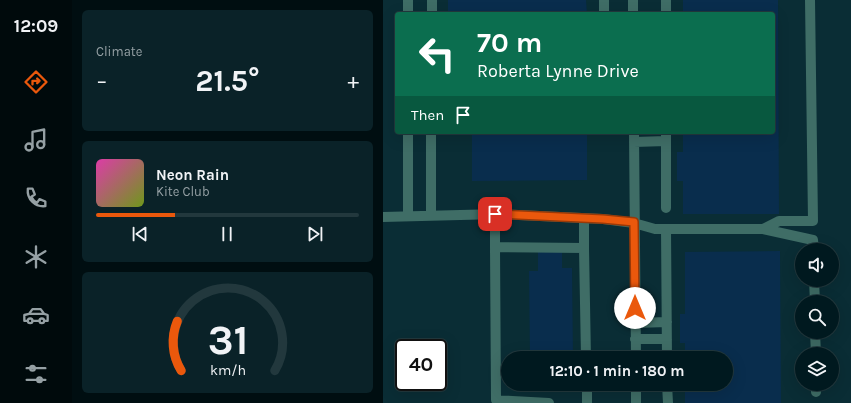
<!DOCTYPE html>
<html lang="en">
<head>
<meta charset="utf-8">
<style>
  body { margin:0; font-family:Karla,sans-serif; background:#0a2228; color:#f1f3f6; height:100vh; display:flex; flex-direction:column; font-size:15px; white-space:nowrap }
  * { box-sizing:border-box; margin:0 }
  p { font-size:13px; color:#95a0a4 }
  .icon { flex:none; width:22px; height:22px; fill:none; stroke:currentColor; stroke-width:2; stroke-linecap:round; stroke-linejoin:round }
  .map { position:relative; flex:1; overflow:hidden }
  .sheet { display:flex; flex-direction:column; gap:10px; padding:10px; background:#000e11; width:311px }
  .sheet>* { flex:none }
  .hud { position:absolute; left:12px; top:12px; width:380px; height:122px; border-radius:4px; box-shadow:0 4px 16px #0002,0 0 0 1px #22383d; background:#0b6e4f; color:#fff; overflow:hidden }
  .buttons { position:absolute; left:412px; top:243px; display:grid; gap:8px }
  .buttons a { display:grid; place-items:center; width:44px; height:44px; border-radius:50%; background:#00191f; box-shadow:0 4px 16px #0002,0 0 0 1px #22383d; font-size:20px }
  .speed { position:absolute; left:12px; top:339px; display:flex; gap:8px; font-size:20px; font-weight:700; text-align:center }
  .speed>* { display:grid; place-content:center; width:52px; height:52px; border-radius:50%; background:#00191f; box-shadow:0 4px 16px #0002,0 0 0 1px #22383d; line-height:1 }
  .speed .limit { border:2px solid #111; border-radius:6px; background:#fff; color:#111 }
  .pin { position:absolute; display:grid; place-items:center; width:34px; height:34px; color:#fff; margin:-17px; border-radius:8px; box-shadow:0 2px 6px #0006 }
  .me { position:absolute; width:44px; margin:-22px; rotate:0deg; stroke-linejoin:round; filter:drop-shadow(0 0 3px #0008) }
  .turn { display:flex; align-items:center; gap:14px; height:84px; padding:0 16px; font-size:18px }
  .turn .icon { width:52px; height:52px; stroke-width:2.5 }
  .turn b { display:block; font-size:28px; line-height:34px }
  .then { display:flex; align-items:center; height:38px; padding:0 16px; background:#0003; gap:8px; font-size:15px }
  .big { font-size:30px; font-weight:700; line-height:1.1 }
  .sheet .widget { flex:1; display:flex; flex-direction:column; justify-content:center; gap:6px; min-width:0; padding:0 14px; border-radius:6px; background:#0a2228 }
  .sheet .dial { align-items:center; gap:0 }
  .dial svg { height:104px; overflow:visible; fill:none; stroke:#22383d; stroke-width:7; stroke-linecap:round; text-anchor:middle }
  .dial text { fill:#f1f3f6; stroke:none }
  .song { display:flex; align-items:center; gap:12px }
  .cover { width:48px; height:48px; border-radius:6px; background:linear-gradient(135deg,hsl(320 70% 55%),hsl(80 70% 35%)) }
  .played { height:4px; border-radius:2px; background:linear-gradient(90deg,#ea580c 30%,#22383d 30%) }
  .keys { display:flex; justify-content:space-around; direction:ltr }
  .heat { display:flex; justify-content:space-between; align-items:center; font-size:22px; direction:ltr }
  .trip { position:absolute; left:118px; top:351px; width:232px; height:40px; border-radius:20px; background:#00191f; box-shadow:0 4px 16px #0002,0 0 0 1px #22383d; font-weight:700; line-height:40px; text-align:center }
  main { display:flex; flex:1; min-height:0 }
  .tab-bar { display:flex; flex-direction:column; width:72px; justify-content:space-around; align-items:center; background:#000a0c; color:#95a0a4 }
  .tab-bar .icon { width:28px; height:28px }
  .tab-bar .active { color:#ea580c }
  .tab-bar b { font-size:18px; color:#f1f3f6 }
  .map>svg:first-child { display:block }
</style>
</head>
<body>
<main>
<nav class="tab-bar">
<b>12:09</b>
<svg class="icon active" aria-label="directions" viewBox="0 0 24 24"><path d="M12 3l9 9-9 9-9-9zM9 14v-3h6M13 9l2 2-2 2"/></svg>
<svg class="icon" aria-label="music" viewBox="0 0 24 24"><path d="M9 18V5l10-2v13"/><circle cx="6" cy="18" r="3"/><circle cx="16" cy="16" r="3"/></svg>
<svg class="icon" aria-label="phone" viewBox="0 0 24 24"><path d="M5 4h4l2 5-3 2q2 4 5 5l2-3 5 2v4C11 20 4 13 5 4z"/></svg>
<svg class="icon" aria-label="climate" viewBox="0 0 24 24"><path d="M12 3v18M4 7l16 10M4 17L20 7"/></svg>
<svg class="icon" aria-label="car" viewBox="0 0 24 24"><path d="M5 17H2v-5l4-1 3-4h7l3 4 3 1v5h-3M9 17h6M6 11h13"/><circle cx="7" cy="17" r="2"/><circle cx="17" cy="17" r="2"/></svg>
<svg class="icon" aria-label="filters" viewBox="0 0 24 24"><path d="M4 7h16M4 17h16"/><circle cx="9" cy="7" r="2"/><circle cx="15" cy="17" r="2"/></svg>
</nav>
<section class="sheet">
<div class="widget"><p>Climate</p>
<div class="heat"><a>−</a><b class="big">21.5°</b><a>+</a></div>
</div>
<div class="widget">
<div class="song"><i class="cover"></i><div><b>Neon Rain</b><p>Kite Club</p></div></div>
<div class="played"></div>
<div class="keys"><svg class="icon" aria-label="previous" viewBox="0 0 24 24"><path d="M18 5L8 12l10 7zM5 5v14"/></svg><svg class="icon" aria-label="pause" viewBox="0 0 24 24"><path d="M8 5v14M16 5v14"/></svg><svg class="icon" aria-label="next" viewBox="0 0 24 24"><path d="M6 5l10 7-10 7zM19 5v14"/></svg></div>
</div>
<div class="widget dial"><svg viewBox="0 0 100 80">
<path d="M14 69A42 42 0 1 1 86 69"/>
<path d="M14 69A42 42 0 0 1 11 31" stroke="#ea580c"/>
<text x="50" y="56" font-size="32" font-weight="700">31</text>
<text x="50" y="72" font-size="11">km/h</text>
</svg></div>
</section>
<div class="map">
<svg width="468" height="403" viewBox="0 0 468 403">
  <rect width="100%" height="100%" fill="#002129"/>
  <path fill="#0a2d35" fill-rule="evenodd" d="M0,0h468v403h-468zM14,14h376v118h-376zM419,250h30v30h-30zM419,302h30v30h-30zM21,348h34v34h-34zM419,354h30v30h-30zM125,358h218v26h-218z"/>
  <path fill="#092d4d" d="M65,0h138l1,14h-139z
    M300,0h95l1,214h-96v-33h-6v-29h6v-20h90v-118h-90z
    M89,132h115v48l-115,1z
    M155,251h24v17h10l1,90h-43l-1,-87h9z
    M397,251l1,152h-96v-19h41v-26h-41v-15h-5v-29h5v-62z
    M147,384h25v1l-25,1z"/>
  <g fill="none" stroke-linecap="round" stroke-linejoin="round">
    <path stroke="#3f6d66" stroke-width="10" d="M221,0v14
      M250,0v14
      M283,0v14
      M25,14v-14
      M49,14v-14
      M251,132l2,226
      M283,141v67
      M251,142l32,-1v-9
      M112,214v33l89,1v-30
      M48,215v-83
      M25,216v-84
      M0,217l116,-3 104,5 31,4 21,6h108l16,-8h34l-3,-221
      M283,229l1,129
      M380,229l50,11 1,10
      M112,247l1,153 53,3
      M201,248l2,110
      M431,280l1,22
      M252,323l32,-1
      M432,332l1,22
      M252,339h32
      M204,384v19
      M253,384v19
      M284,384l1,19
      M433,384v8"/>
  </g>
  <g fill="none" stroke-linecap="round" stroke-linejoin="round">
    <g stroke="#983908" stroke-width="10">
      <path id="route" d="M112,214l108,5 31,3 1,86"/>
    </g>
    <use href="#route" stroke="#ea580c" stroke-width="7"/>
  </g>
</svg>
<div class="buttons">
<a><svg class="icon" aria-label="sound" viewBox="0 0 24 24"><path d="M4 9h4l5-4v14l-5-4H4zM17 9q2 3 0 6"/></svg></a>
<a><svg class="icon" aria-label="search" viewBox="0 0 24 24"><circle cx="10" cy="10" r="6"/><path d="M15 15l6 6"/></svg></a>
<a><svg class="icon" aria-label="layers" viewBox="0 0 24 24"><path d="M12 4l9 5-9 5-9-5zM3 14l9 5 9-5"/></svg></a>
</div>
<div class="speed"><div class="limit">40</div></div>
<div class="pin" style="left:112px;top:214px;background:#d93025"><svg class="icon" aria-label="arrive" viewBox="0 0 24 24"><path d="M6 21V4h12l-3 4 3 4H6"/></svg></div>
<svg class="me" style="left:252px;top:308px" viewBox="-20 -20 40 40"><circle r="19" fill="#fff"/><path d="M0-13L10 11 0 6-10 11z" fill="#ea580c"/></svg>
<div class="trip">12:10 · 1 min · 180 m</div>
<div class="hud">
<div class="turn"><svg class="icon" aria-label="left" viewBox="0 0 24 24"><path d="M17 20v-9H6M10 6l-5 5 5 5"/></svg><div><b>70 m</b>Roberta Lynne Drive</div></div>
<div class="then">Then<svg class="icon" aria-label="arrive" viewBox="0 0 24 24"><path d="M6 21V4h12l-3 4 3 4H6"/></svg></div>
</div>
</div>
</main>
</body>
</html>
